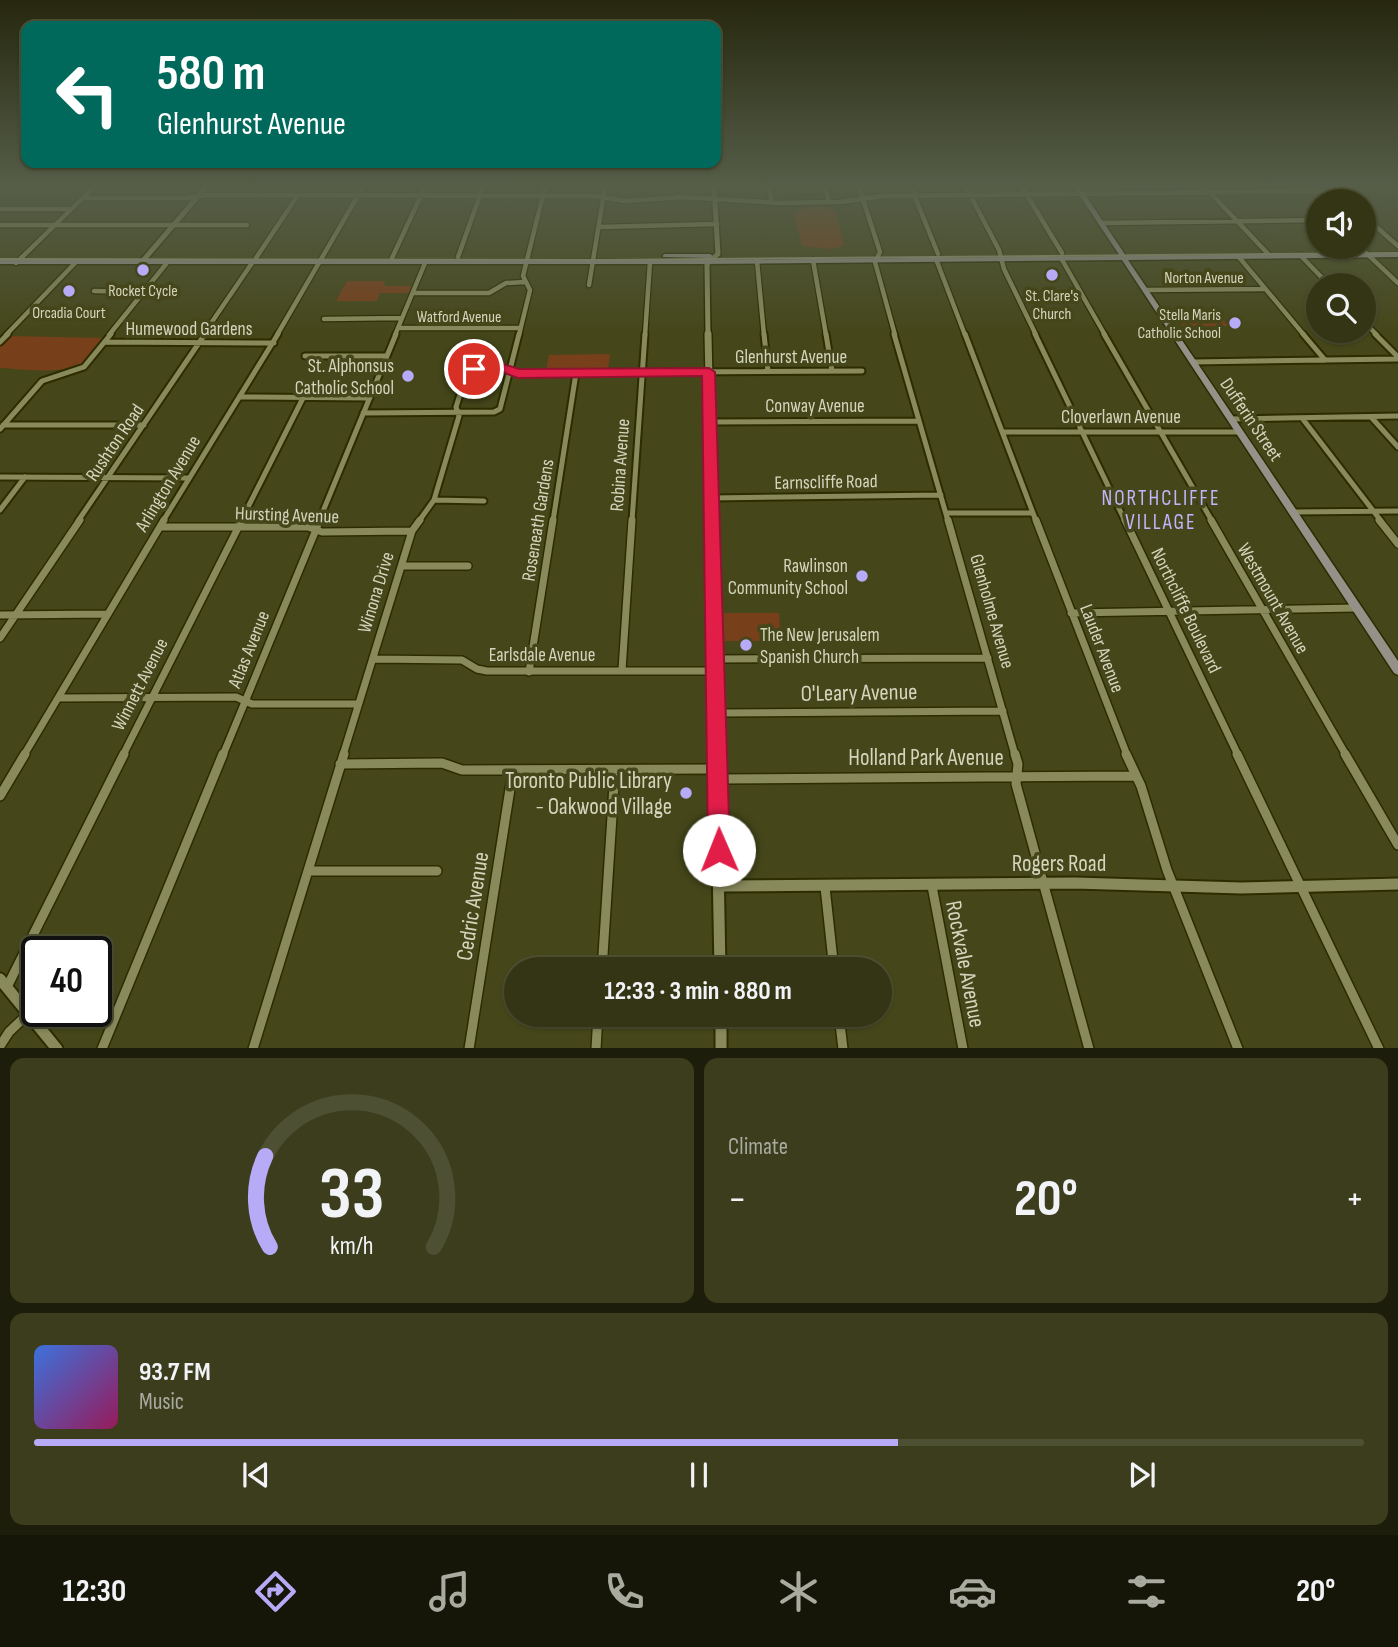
<!DOCTYPE html>
<html lang="en">
<head>
<meta charset="utf-8">
<style>
  body { margin:0; font-family:"Sofia Sans Condensed",sans-serif; background:#3c3d1d; color:#f1f3f6; height:100vh; display:flex; flex-direction:column; font-size:26px; white-space:nowrap }
  * { box-sizing:border-box; margin:0 }
  p { font-size:23px; color:#a9aba0 }
  .icon { flex:none; width:38px; height:38px; fill:none; stroke:currentColor; stroke-width:2; stroke-linecap:round; stroke-linejoin:round }
  .map { position:relative; height:1048px; overflow:hidden }
  .side { display:flex; flex-direction:column; gap:10px; padding:10px; background:#1d1d0b; flex:1 }
  .side>* { flex:none }
  .hud { position:absolute; left:21px; top:21px; width:700px; height:147px; border-radius:14px; box-shadow:0 2px 5px #0004,0 0 0 2px #4e5034; background:#00695c; color:#fff; overflow:hidden }
  .controls { position:absolute; left:1306px; top:189px; display:grid; gap:14px }
  .controls a { display:grid; place-items:center; width:70px; height:70px; border-radius:50%; background:#343514; box-shadow:0 2px 5px #0004,0 0 0 2px #4e5034; font-size:35px }
  .speed { position:absolute; left:21px; top:936px; display:flex; gap:14px; font-size:35px; font-weight:700; text-align:center }
  .speed>* { display:grid; place-content:center; width:91px; height:91px; border-radius:50%; background:#343514; box-shadow:0 2px 5px #0004,0 0 0 2px #4e5034; line-height:1 }
  .speed .limit { border:4px solid #111; border-radius:10px; background:#fff; color:#111 }
  .pin { position:absolute; display:grid; place-items:center; width:60px; height:60px; color:#fff; margin:-30px; border:4px solid #fff; border-radius:50%; box-shadow:0 2px 7px #0007 }
  .me { position:absolute; width:77px; margin:-38px; rotate:359deg; stroke-linejoin:round; filter:drop-shadow(0 0 5px #0008) }
  .turn { display:flex; align-items:center; gap:24px; height:147px; padding:0 21px; font-size:32px }
  .turn .icon { width:91px; height:91px; stroke-width:2.5 }
  .turn b { display:block; font-size:49px; line-height:60px }
  .big { font-size:52px; font-weight:700; line-height:1.1 }
  .side .widget { flex:1; display:flex; flex-direction:column; justify-content:center; gap:10px; min-width:0; padding:0 24px; border-radius:14px; background:#3c3d1d }
  .side .dial { align-items:center; gap:0 }
  .dial svg { height:182px; overflow:visible; fill:none; stroke:#4e5034; stroke-width:7; stroke-linecap:round; text-anchor:middle }
  .dial text { fill:#f1f3f6; stroke:none }
  .song { display:flex; align-items:center; gap:21px }
  .cover { width:84px; height:84px; border-radius:10px; background:linear-gradient(135deg,hsl(220 70% 55%),hsl(330 70% 35%)) }
  .played { height:7px; border-radius:4px; background:linear-gradient(90deg,#b7abf8 65%,#4e5034 65%) }
  .keys { display:flex; justify-content:space-around; direction:ltr }
  .heat { display:flex; justify-content:space-between; align-items:center; font-size:38px; direction:ltr }
  .side .tiles { flex:1; display:grid; gap:10px; grid-template-columns:1fr 1fr }
  .widget:last-child { grid-column:span 2 }
  .trip { position:absolute; left:504px; top:957px; width:388px; height:70px; border-radius:35px; background:#343514; box-shadow:0 2px 5px #0004,0 0 0 2px #4e5034; font-weight:700; line-height:70px; text-align:center }
  .dock { display:flex; height:112px; justify-content:space-around; align-items:center; background:#151508; color:#a9aba0 }
  .dock .icon { width:49px; height:49px }
  .dock .selected { color:#b7abf8 }
  .dock b { font-size:32px; color:#f1f3f6 }
  .map>svg:first-child { display:block }
</style>
</head>
<body>
<div class="map">
<svg width="1398" height="1049" viewBox="0 0 1398 1049">
  <rect width="100%" height="100%" fill="#45471a"/>
  <path fill="#773f1a" d="M804,207h23l8,4 9,33 -2,2 -11,3 -29,-3 -8,-34z
    M347,281h38l-1,5h28l-3,7h-29l-3,8h-41z
    M1173,311h44l11,15h-45z
    M9,336l95,2c-7,8 -13,19 -21,25 -18,12 -62,6 -83,5v-22z
    M610,354l-2,16 -62,1 3,-16z
    M723,613h56l2,28h-57z"/>
  <g fill="none" stroke-linecap="round" stroke-linejoin="round">
    <g stroke="#2c2c00" stroke-width="7">
      <path id="minor-far3" d="M769,187l3,16
        M825,187l4,15
        M859,187l21,65 -5,10 20,73
        M911,187l27,67
        M966,187l33,63 5,19 32,66
        M1022,187l40,66
        M1205,187l65,69
        M1331,187l16,14
        M83,198h103l20,-3 390,1 29,5 58,-4 95,6 62,-1 43,-6 453,-5
        M0,209h71
        M1363,215l35,31
        M1102,223l216,-3
        M0,225h247
        M599,227l118,-3
        M1363,250l35,33
        M1300,255l29,30
        M1238,256l66,79
        M458,257l25,-70
        M256,258l42,-63
        M392,258l33,-71
        M1061,258l44,77
        M936,259l29,76
        M813,260l13,75
        M757,261l7,74
        M16,263l78,-76
        M589,285l16,-98
        M1145,290l119,-1
        M94,291l50,1
        M413,293h76l17,-10 19,-1
        M324,319l78,-1
        M1363,321l14,14
        M398,328h122
        M6,335l69,-72
        M109,335l57,-71
        M203,335l49,-72
        M277,335l86,-148
        M395,335l30,-72
        M519,335l11,-45 -7,-14 22,-89
        M645,335l5,-73"/>
    </g>
    <g stroke="#2c2c00" stroke-width="9">
      <path id="minor-far2" d="M764,334l4,37
        M826,334l6,37
        M894,334l54,187
        M965,334l71,187
        M1035,334l90,187
        M1104,334l108,187
        M1303,334l22,26
        M1375,334l23,23
        M0,342l8,-8
        M105,342l169,1
        M305,356h81
        M1193,362l205,-3
        M240,397l130,1
        M363,413l131,-1 6,-3 19,-75
        M1371,417l27,30
        M1302,418l79,103
        M1231,419l167,-3
        M710,422l209,-1
        M3,425h141
        M0,429l42,-48 42,-14 27,-33
        M1003,432h236
        M0,477l189,1
        M711,498l230,-3
        M434,500l50,1
        M0,510l25,-33
        M1294,512l104,-1
        M946,513h87
        M78,521l127,-187
        M163,521l115,-187
        M241,521l62,-123
        M319,521l77,-187
        M419,521l15,-21 25,-84 -3,-9 11,-34c17,-8 33,-5 51,0l344,-2
        M553,521l23,-148
        M632,521l13,-187"/>
    </g>
    <g stroke="#2c2c00" stroke-width="10">
      <path id="minor-far1" d="M948,520l67,235
        M1036,520l91,235
        M1125,520l113,235
        M1211,520l135,235
        M1379,520l19,24
        M161,527h147l14,5 90,-1
        M402,566h66
        M1071,613l286,-5
        M0,615l108,-1
        M0,638l80,-118
        M373,659l89,1 15,9 10,2h228
        M715,659l273,-1
        M622,670l10,-150
        M529,672l24,-152
        M60,698l176,-1 16,7h106
        M716,713l287,-2
        M24,755l140,-235
        M123,755l119,-235
        M223,755l97,-235
        M343,755l69,-224 8,-11"/>
    </g>
    <g stroke="#2c2c00" stroke-width="12">
      <path id="minor" d="M1015,754l3,10 -2,20 73,265
        M1126,754l15,32 26,84 71,179
        M1237,754l142,295
        M1345,754l53,91
        M340,764l102,-1 20,7 255,-1
        M717,779l417,-3
        M0,796l25,-42
        M308,871h129
        M932,886l31,163
        M825,887l9,83
        M602,970l13,-200
        M7,987l117,-233
        M839,1015l4,34
        M0,1046l9,-14 19,-18
        M102,1049l121,-295
        M253,1049l91,-295
        M469,1049l44,-279
        M596,1049l2,-34"/>
    </g>
    <g stroke="#2c2c00" stroke-width="8">
      <path id="tertiary-far3" d="M141,263l65,-76
        M708,335l-1,-71 11,-10 -4,-67"/>
    </g>
    <g stroke="#2c2c00" stroke-width="10">
      <path id="tertiary-far2" d="M708,334l4,187"/>
    </g>
    <g stroke="#2c2c00" stroke-width="12">
      <path id="tertiary-far1" d="M712,520l4,235"/>
    </g>
    <g stroke="#2c2c00" stroke-width="15">
      <path id="tertiary" d="M716,754l4,216
        M720,886l355,-3 166,5 157,-4
        M0,979l57,70
        M721,1015v34"/>
    </g>
    <g stroke="#2c2c00" stroke-width="3">
      <path id="secondary" d="M1074,187h6l46,69 272,-3v4l-270,3 270,401v14l-4,-2 -272,-413 -424,4h-698v-4h698l422,-4z
        M665,254h45l3,2 -3,2 -47,-1v-2z"/>
    </g>
    <use href="#minor-far3" stroke="#888a5c" stroke-width="4.5"/>
    <use href="#minor-far2" stroke="#888a5c" stroke-width="5"/>
    <use href="#minor-far1" stroke="#888a5c" stroke-width="7"/>
    <use href="#minor" stroke="#888a5c" stroke-width="9"/>
    <use href="#tertiary-far3" stroke="#888a5c" stroke-width="5"/>
    <use href="#tertiary-far2" stroke="#888a5c" stroke-width="7"/>
    <use href="#tertiary-far1" stroke="#888a5c" stroke-width="9"/>
    <use href="#tertiary" stroke="#888a5c" stroke-width="11"/>
    <use href="#secondary" fill="#939188" fill-rule="evenodd"/>
    <path stroke="#9a9b7a" stroke-width="2" d="M0,259l601,1 797,-7"/>
  </g>
  <linearGradient id="sky" x2="0" y2="1"><stop stop-color="#26270e"/><stop offset="0.56" stop-color="#565e49"/><stop offset="1" stop-color="#565e49" stop-opacity="0"/></linearGradient>
  <rect width="1398" height="333" fill="url(#sky)"/>
  <path fill="#e11d48" stroke="#92132f" stroke-width="2" d="M503,364l16,5 190,-1 6,4 15,478 -4,8 -7,3 -8,-3 -3,-8 -6,-474 -184,2 -16,-6 -28,1 -6,-4 6,-4z"/>
  <g fill="#b7abf8" stroke="#45471a" stroke-width="2.5">
    <circle cx="143" cy="270" r="7"/>
    <circle cx="1052" cy="275" r="7"/>
    <circle cx="69" cy="291" r="7"/>
    <circle cx="1235" cy="323" r="7"/>
    <circle cx="408" cy="376" r="7"/>
    <circle cx="862" cy="576" r="7"/>
    <circle cx="746" cy="645" r="7"/>
    <circle cx="686" cy="793" r="7"/>
  </g>
  <g text-anchor="middle" stroke-width="7" stroke-linejoin="round" paint-order="stroke">
    <g font-size="16" fill="#d4d5bd" stroke="#45471a">
      <text x="1204" y="283">Norton Avenue</text>
      <text x="459" y="322">Watford Avenue</text>
    </g>
    <g font-size="16" fill="#d4d5bd" stroke="#45471a">
      <text x="143" y="296">Rocket Cycle</text>
      <text x="1052" y="301">St. Clare's<tspan x="1052" dy="18">Church</tspan></text>
      <text x="69" y="318">Orcadia Court</text>
      <text x="1221" y="320" text-anchor="end">Stella Maris<tspan x="1221" dy="18">Catholic School</tspan></text>
    </g>
    <g font-size="19" fill="#d4d5bd" stroke="#45471a">
      <text x="189" y="335">Humewood Gardens</text>
      <text x="791" y="363">Glenhurst Avenue</text>
      <text x="815" y="412">Conway Avenue</text>
      <text x="1121" y="423">Cloverlawn Avenue</text>
      <text transform="translate(1252 419) rotate(56)" y="7">Dufferin Street</text>
      <text transform="translate(114 442) rotate(-56)" y="7">Rushton Road</text>
      <text transform="translate(619 465) rotate(-86)" y="7">Robina Avenue</text>
      <text transform="translate(826 481) rotate(-1)" y="7">Earnscliffe Road</text>
      <text transform="translate(167 483) rotate(-59)" y="7">Arlington Avenue</text>
      <text transform="translate(287 514) rotate(2)" y="7">Hursting Avenue</text>
      <text transform="translate(537 520) rotate(-81)" y="7">Roseneath Gardens</text>
      <text transform="translate(375 592) rotate(-73)" y="7">Winona Drive</text>
      <text transform="translate(1274 598) rotate(60)" y="7">Westmount Avenue</text>
      <text transform="translate(1187 610) rotate(64)" y="7">Northcliffe Boulevard</text>
      <text transform="translate(993 611) rotate(74)" y="7">Glenholme Avenue</text>
      <text transform="translate(1103 648) rotate(69)" y="7">Lauder Avenue</text>
      <text transform="translate(248 649) rotate(-68)" y="7">Atlas Avenue</text>
      <text x="542" y="661">Earlsdale Avenue</text>
      <text transform="translate(139 684) rotate(-63)" y="7">Winnett Avenue</text>
    </g>
    <g font-size="19" fill="#d4d5bd" stroke="#45471a" text-anchor="end">
      <text x="394" y="372">St. Alphonsus<tspan x="394" dy="22">Catholic School</tspan></text>
      <text x="848" y="572">Rawlinson<tspan x="848" dy="22">Community School</tspan></text>
      <text x="760" y="641" text-anchor="start">The New Jerusalem<tspan x="760" dy="22">Spanish Church</tspan></text>
    </g>
    <g font-size="21" letter-spacing="2" fill="#c0b6fd" stroke="#45471a">
      <text x="1161" y="505">NORTHCLIFFE<tspan x="1161" dy="24">VILLAGE</tspan></text>
    </g>
    <g font-size="23" fill="#d4d5bd" stroke="#45471a">
      <text transform="translate(859 692) rotate(-1)" y="8">O'Leary Avenue</text>
      <text x="926" y="765">Holland Park Avenue</text>
      <text x="1059" y="871">Rogers Road</text>
      <text transform="translate(472 906) rotate(-81)" y="8">Cedric Avenue</text>
      <text transform="translate(966 964) rotate(79)" y="8">Rockvale Avenue</text>
    </g>
    <g font-size="23" fill="#d4d5bd" stroke="#45471a" text-anchor="end">
      <text x="672" y="788">Toronto Public Library<tspan x="672" dy="26">- Oakwood Village</tspan></text>
    </g>
  </g>
</svg>
<div class="controls">
<a><svg class="icon" aria-label="sound" viewBox="0 0 24 24"><path d="M4 9h4l5-4v14l-5-4H4zM17 9q2 3 0 6"/></svg></a>
<a><svg class="icon" aria-label="search" viewBox="0 0 24 24"><circle cx="10" cy="10" r="6"/><path d="M15 15l6 6"/></svg></a>
</div>
<div class="speed"><div class="limit">40</div></div>
<div class="pin" style="left:474px;top:369px;background:#d93025"><svg class="icon" aria-label="arrive" viewBox="0 0 24 24"><path d="M6 21V4h12l-3 4 3 4H6"/></svg></div>
<svg class="me" style="left:719px;top:850px" viewBox="-20 -20 40 40"><circle r="19" fill="#fff"/><path d="M0-13L10 11 0 6-10 11z" fill="#e11d48"/></svg>
<div class="trip">12:33 · 3 min · 880 m</div>
<div class="hud">
<div class="turn"><svg class="icon" aria-label="left" viewBox="0 0 24 24"><path d="M17 20v-9H6M10 6l-5 5 5 5"/></svg><div><b>580 m</b>Glenhurst Avenue</div></div>
</div>
</div>
<section class="side">
<div class="tiles">
<div class="widget dial"><svg viewBox="0 0 100 80">
<path d="M14 69A42 42 0 1 1 86 69"/>
<path d="M14 69A42 42 0 0 1 12 29" stroke="#b7abf8"/>
<text x="50" y="56" font-size="32" font-weight="700">33</text>
<text x="50" y="72" font-size="11">km/h</text>
</svg></div>
<div class="widget"><p>Climate</p>
<div class="heat"><a>−</a><b class="big">20°</b><a>+</a></div>
</div>
<div class="widget">
<div class="song"><i class="cover"></i><div><b>93.7 FM</b><p>Music</p></div></div>
<div class="played"></div>
<div class="keys"><svg class="icon" aria-label="previous" viewBox="0 0 24 24"><path d="M18 5L8 12l10 7zM5 5v14"/></svg><svg class="icon" aria-label="pause" viewBox="0 0 24 24"><path d="M8 5v14M16 5v14"/></svg><svg class="icon" aria-label="next" viewBox="0 0 24 24"><path d="M6 5l10 7-10 7zM19 5v14"/></svg></div>
</div>
</div>
</section>
<nav class="dock">
<b>12:30</b>
<svg class="icon selected" aria-label="directions" viewBox="0 0 24 24"><path d="M12 3l9 9-9 9-9-9zM9 14v-3h6M13 9l2 2-2 2"/></svg>
<svg class="icon" aria-label="music" viewBox="0 0 24 24"><path d="M9 18V5l10-2v13"/><circle cx="6" cy="18" r="3"/><circle cx="16" cy="16" r="3"/></svg>
<svg class="icon" aria-label="phone" viewBox="0 0 24 24"><path d="M5 4h4l2 5-3 2q2 4 5 5l2-3 5 2v4C11 20 4 13 5 4z"/></svg>
<svg class="icon" aria-label="climate" viewBox="0 0 24 24"><path d="M12 3v18M4 7l16 10M4 17L20 7"/></svg>
<svg class="icon" aria-label="car" viewBox="0 0 24 24"><path d="M5 17H2v-5l4-1 3-4h7l3 4 3 1v5h-3M9 17h6M6 11h13"/><circle cx="7" cy="17" r="2"/><circle cx="17" cy="17" r="2"/></svg>
<svg class="icon" aria-label="filters" viewBox="0 0 24 24"><path d="M4 7h16M4 17h16"/><circle cx="9" cy="7" r="2"/><circle cx="15" cy="17" r="2"/></svg>
<b>20°</b>
</nav>
</body>
</html>
